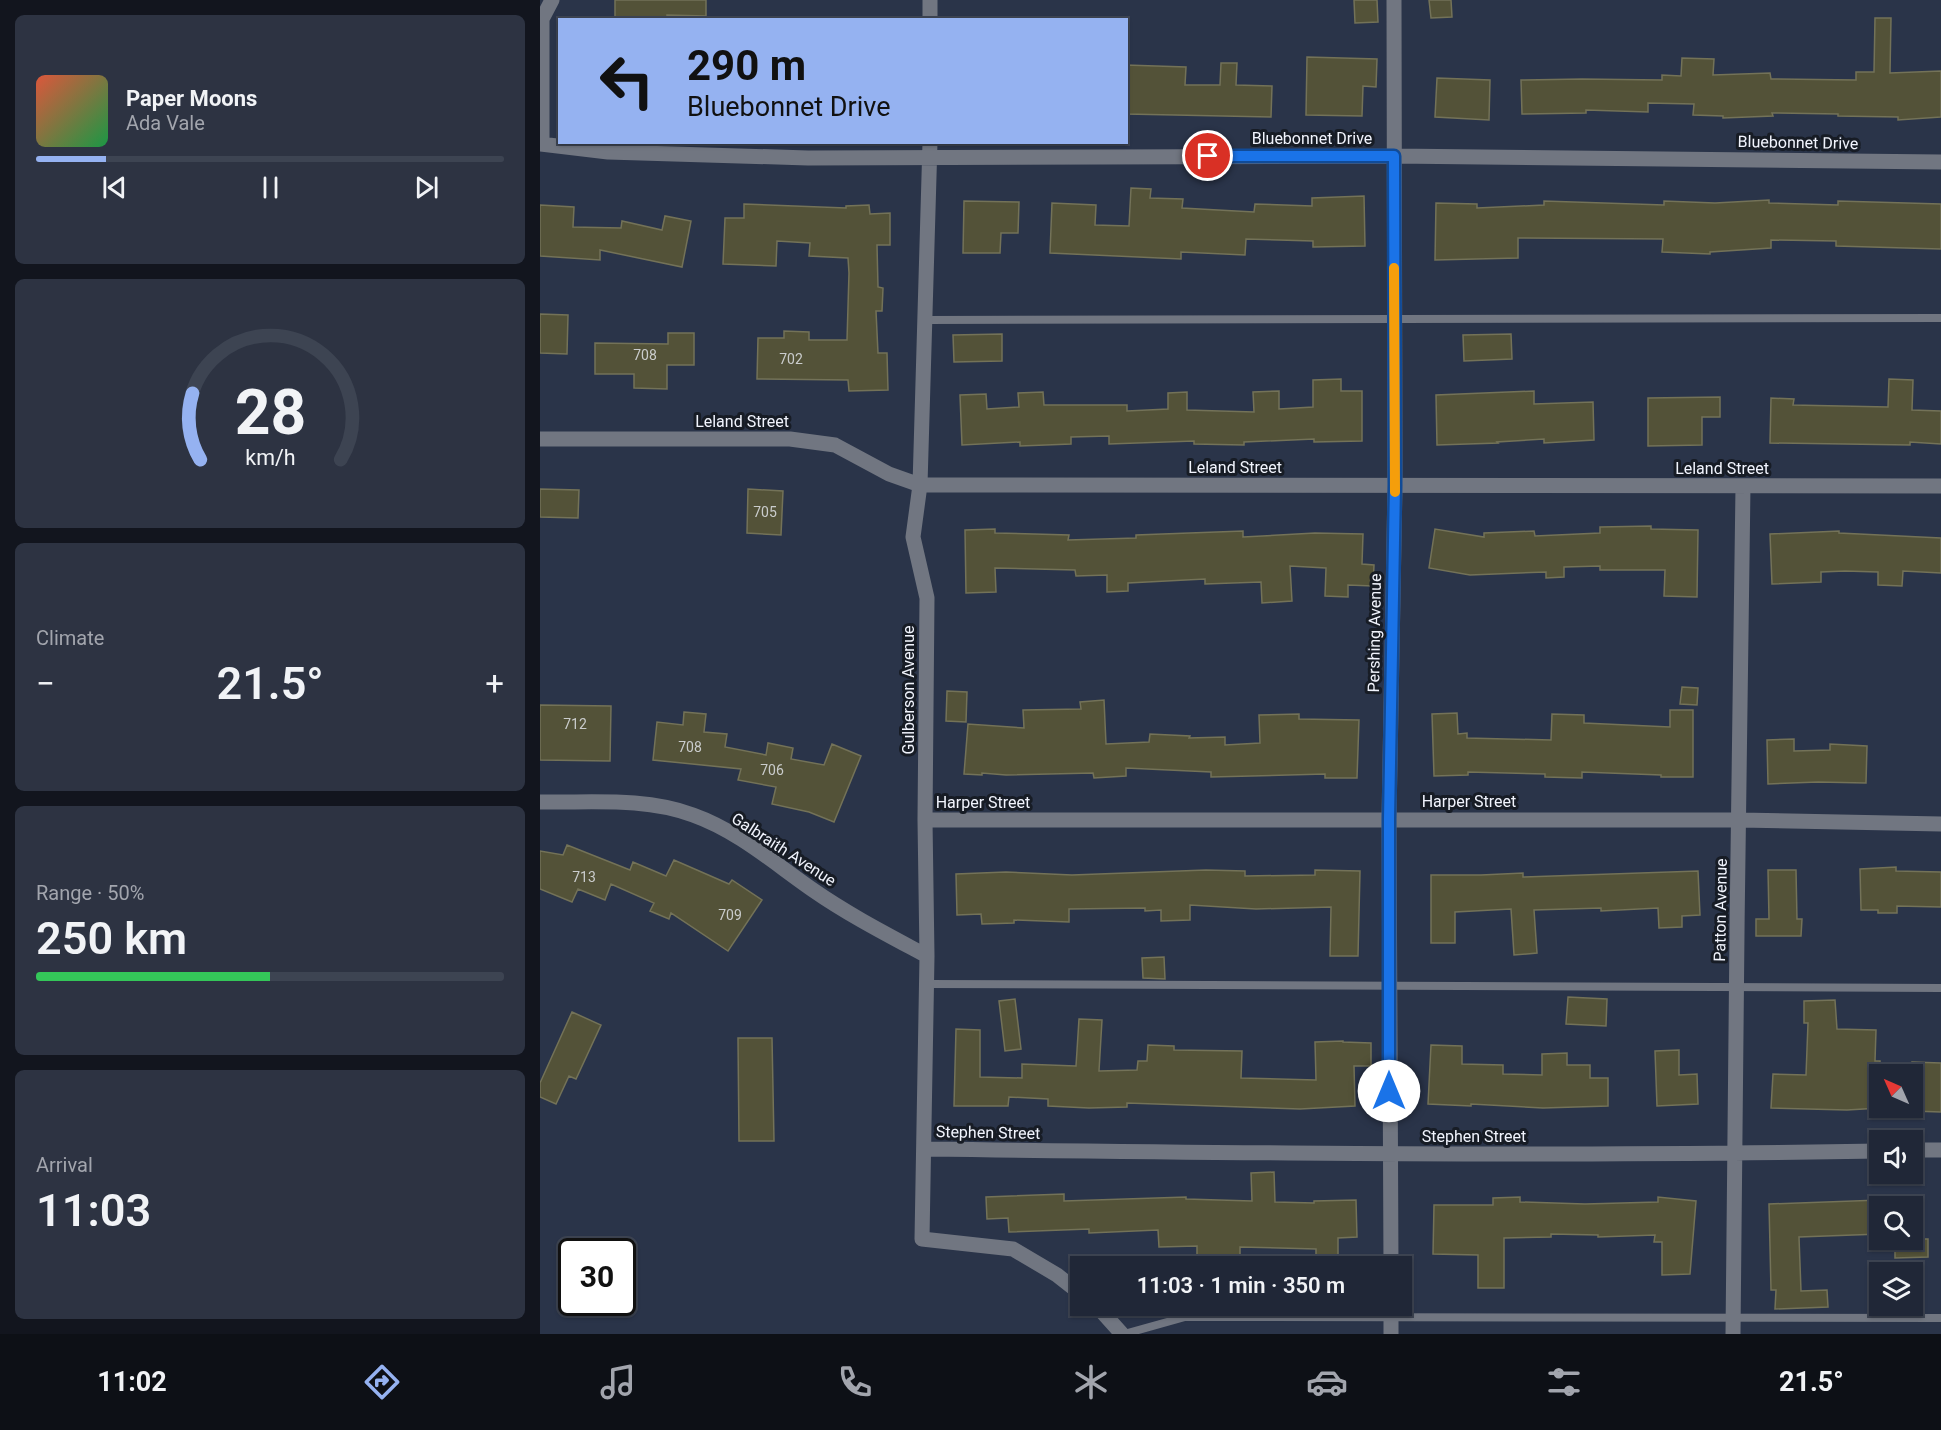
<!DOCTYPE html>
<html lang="en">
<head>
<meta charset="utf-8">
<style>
  body { margin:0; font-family:Roboto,sans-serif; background:#2d3342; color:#f1f3f6; height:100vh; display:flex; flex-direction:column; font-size:22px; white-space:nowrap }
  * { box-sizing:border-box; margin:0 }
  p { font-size:20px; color:#a2a5ad }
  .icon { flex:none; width:33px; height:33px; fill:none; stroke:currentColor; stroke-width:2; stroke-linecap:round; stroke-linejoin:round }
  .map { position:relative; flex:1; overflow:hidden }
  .side { display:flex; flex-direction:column; gap:15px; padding:15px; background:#12151e; width:540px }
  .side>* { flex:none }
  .banner { position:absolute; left:18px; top:18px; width:570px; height:126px; border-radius:0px; box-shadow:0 2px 4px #0004,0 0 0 2px #3d4452; background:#95b2f1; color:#111; overflow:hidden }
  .needle { width:39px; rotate:315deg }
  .tools { position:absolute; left:1329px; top:1064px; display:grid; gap:12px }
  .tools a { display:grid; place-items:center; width:54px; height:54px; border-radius:0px; background:#202737; box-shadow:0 2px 4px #0004,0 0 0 2px #3d4452; font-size:30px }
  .speed { position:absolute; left:18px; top:1238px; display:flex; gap:12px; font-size:30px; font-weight:700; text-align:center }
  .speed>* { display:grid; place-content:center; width:78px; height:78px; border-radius:50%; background:#202737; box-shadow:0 2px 4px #0004,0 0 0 2px #3d4452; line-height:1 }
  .speed .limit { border:3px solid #111; border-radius:9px; background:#fff; color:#111 }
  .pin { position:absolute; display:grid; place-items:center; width:51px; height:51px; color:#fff; margin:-26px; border:3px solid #fff; border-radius:50%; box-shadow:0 2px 6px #0007 }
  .me { position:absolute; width:66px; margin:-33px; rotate:0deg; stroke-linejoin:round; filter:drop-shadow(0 0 4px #0008) }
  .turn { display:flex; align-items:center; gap:21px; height:126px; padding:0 30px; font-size:27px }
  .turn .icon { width:78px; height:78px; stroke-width:2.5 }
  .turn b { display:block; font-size:42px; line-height:51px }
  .big { font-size:45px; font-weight:600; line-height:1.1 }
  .side .tile { flex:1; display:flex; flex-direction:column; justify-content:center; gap:9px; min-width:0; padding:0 21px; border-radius:9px; background:#2d3342 }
  .side .dial { align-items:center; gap:0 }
  .dial svg { height:156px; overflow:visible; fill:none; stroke:#3d4452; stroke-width:7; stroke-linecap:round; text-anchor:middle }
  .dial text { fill:#f1f3f6; stroke:none }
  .song { display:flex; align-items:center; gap:18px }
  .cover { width:72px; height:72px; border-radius:9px; background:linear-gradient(135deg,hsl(10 70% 55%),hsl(140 70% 35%)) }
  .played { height:6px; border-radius:3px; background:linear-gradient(90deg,#95b2f1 15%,#3d4452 15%) }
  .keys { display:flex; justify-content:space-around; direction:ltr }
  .heat { display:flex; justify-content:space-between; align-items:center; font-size:33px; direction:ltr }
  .charge { height:9px; border-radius:4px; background:linear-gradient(90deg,#34c759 50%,#3d4452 0) }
  .trip { position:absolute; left:530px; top:1256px; width:342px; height:60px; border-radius:0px; background:#202737; box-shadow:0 2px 4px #0004,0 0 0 2px #3d4452; font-weight:600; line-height:60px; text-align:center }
  .tab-bar { display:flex; height:96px; justify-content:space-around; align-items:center; background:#0d1016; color:#a2a5ad }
  .tab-bar .icon { width:42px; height:42px }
  .tab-bar .current { color:#95b2f1 }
  .tab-bar b { font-size:27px; color:#f1f3f6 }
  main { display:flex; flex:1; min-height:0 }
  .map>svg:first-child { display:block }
</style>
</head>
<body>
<main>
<section class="side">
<div class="tile">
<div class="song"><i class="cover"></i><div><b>Paper Moons</b><p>Ada Vale</p></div></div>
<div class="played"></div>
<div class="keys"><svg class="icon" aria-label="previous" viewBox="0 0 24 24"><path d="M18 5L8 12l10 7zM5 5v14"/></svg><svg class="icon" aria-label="pause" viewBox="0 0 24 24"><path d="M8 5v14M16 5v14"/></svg><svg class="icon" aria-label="next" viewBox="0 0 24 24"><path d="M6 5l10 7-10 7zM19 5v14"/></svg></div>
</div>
<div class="tile dial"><svg viewBox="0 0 100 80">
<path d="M14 69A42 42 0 1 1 86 69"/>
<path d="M14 69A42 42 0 0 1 10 35" stroke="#95b2f1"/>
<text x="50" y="56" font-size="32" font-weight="700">28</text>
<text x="50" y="72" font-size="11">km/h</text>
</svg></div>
<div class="tile"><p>Climate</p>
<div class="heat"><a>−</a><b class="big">21.5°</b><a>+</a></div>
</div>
<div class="tile"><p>Range · 50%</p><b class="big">250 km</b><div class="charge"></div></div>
<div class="tile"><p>Arrival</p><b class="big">11:03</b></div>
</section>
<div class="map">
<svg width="1401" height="1334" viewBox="0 0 1401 1334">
  <rect width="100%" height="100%" fill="#2a3449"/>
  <path fill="#535238" stroke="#737258" stroke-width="1.5" d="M75,0h91v16l-39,-1v5h-52z
    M814,0h23l1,22 -23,1z
    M889,0h22l1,17 -21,1z
    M1335,18h16l-1,55 51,-2v46l-43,3v-3l-60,-1v-2l-66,-1 1,3 -50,2v-2l-30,-1 1,-11 -46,-1v9l-62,-2v3l-64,1 -1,-34 61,-1 80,1v-5l19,1 1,-18 32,1 -1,16 57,-2 1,6 85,1v-8h18z
    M767,57l70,2 -1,28 -13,-1 -1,30 -56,-1z
    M681,63h16l-1,22 36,1 -1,31 -145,-3v-49l60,2 -1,18h35z
    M897,78l53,2 -1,40 -54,-3z
    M591,188l20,1 -1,9 33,1 -1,9 72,4 1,-8 57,2v-8l52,-2 1,50 -52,1v-6l-67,-2 -1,16 -64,-3v7l-131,-6 2,-50 44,2 -1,20 34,1z
    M1229,200v3l69,2v-4l103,3v45l-105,-3v-5l-65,-1v8l-61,4v2l-48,-2 1,-13 -145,-1v20l-83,2 1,-57 41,1v4l67,-3v-4l120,4v-4l51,2z
    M424,201l55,1 -1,31h-17l-1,20h-37z
    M204,204l102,4v-2l23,-1 1,9 20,-1v32h-13l1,42 5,1 -1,23h-6l2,42h9l1,37 -39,1 -1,-11 -91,-1 1,-41h26v-7l25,1v8h38l2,-67 -1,-15 -39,-2 1,-13 -33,-2 -1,25 -53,-2 2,-46h19z
    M0,205l34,2 -1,20 48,1 1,-7 40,9 3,-14 26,5 -9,46 -82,-17v10l-60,-4z
    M0,314l28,1 -1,39 -27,-1z
    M128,333h26v32h-27v24l-33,-1v-14h-39v-31l73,1z
    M462,334v27l-48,1 -1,-27z
    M971,334l1,25 -48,2 -1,-26z
    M801,379v12h21v50l-48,1v-3l-70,3v3l-50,-1v-3l-85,3v-8l-38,1v7l-51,2v-4l-58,3 -2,-50 26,-1 1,15 32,-2 -1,-14 25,-1 1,13h83v6l41,-2v-16l19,-1v18l67,2 -1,-20 26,-1v18l34,-2v-27z
    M1349,379l24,1 -1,30 29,1v33l-31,-2v3l-140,-2 1,-45 23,1 -1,6 95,2z
    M994,391v13l59,-2 1,38 -50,3v-4l-47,3 1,1 -61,2 -1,-50z
    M1180,397v20h-18v28l-54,1v-48z
    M0,489l39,1 -1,28 -38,-1z
    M208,489l35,2 -2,44 -34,-2z
    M1111,526v3l47,1 -1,67 -33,-1 1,-26h-65v-4l-36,1v10l-18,1v-6l-76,3 -41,-7 6,-39 49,8v-4l50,-2 1,5 65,-3v-6z
    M455,529v4l74,2 -1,5 68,-2v-3l107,-4v6l72,-4 48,1 -1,30 12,1 -1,21 -25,-1v12l-23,-1 1,-28 -36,-2 2,35 -30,2 -1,-21 -56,2v-5l-77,4v8l-21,1v-17l-31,1 -1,-6 -80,-2 1,24 -30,1 -1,-63z
    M1299,531v2l102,5v35l-38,-2 -1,15 -24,-1v-13l-33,-1 -24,1v10l-49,2 -2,-50z
    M1142,687l16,1 -1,17 -17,-1z
    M407,691l20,1 -1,30 -20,-1z
    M564,700l2,44 43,-2 1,-8 40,2 -1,2 36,-1v8l35,-2 -1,-28 40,-1v5l60,1 -2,58h-32v-4l-114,3v-5l-85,-4v8l-32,2 -1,-5 -87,2 -24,-2v2l-18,-1 4,-50 56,4 -1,-18 58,-1 -1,-7z
    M0,705l71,1 -1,55 -70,-1z
    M1130,710h23v67h-32v-2l-79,-3v6l-37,-1v-3l-77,-2v3l-34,1 -2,-62 25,-1 1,21 9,-1v5l84,2 1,-26 32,1v8l86,4z
    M144,712l22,2 -2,18 23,2 -2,13 41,8 2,-12 25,5 -2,11 33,6 8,-21 29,12 -27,66 -25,-10 -37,-8 4,-17 -38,-7 3,-11 -88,-9 4,-38 26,3z
    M1254,739v12l36,-1v-6l37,2 -1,37 -48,-1 -50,2 -1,-44z
    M27,845l63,25 3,-8 33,14 8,-16 55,24 3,-4 30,20 -34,51 -57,-38 -2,6 -19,-8 4,-8 -43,-19 -6,16 -27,-11 -6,13 -32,-13v-38l23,4z
    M1356,867v4l45,1v35l-44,-1v7h-19v-3h-17l-1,-41z
    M666,870l39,1v5l70,-1v-5l45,1 -2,85h-28l1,-49 -75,2 -66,-4v15l-29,1v-11l-16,1v-3l-76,1v13l-55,-2v3l-32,1 -1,-10 -24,1 -1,-41 50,-2 66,3z
    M1228,870h28l1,49h5l-1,17h-45v-17h13z
    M1158,871l2,44 -18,1v11l-23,1 -1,-20 -57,3v-3l-67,2 3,43 -23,2 -3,-46 -56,3v31h-24v-68h50l42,-2v4z
    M624,957l1,22 -22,-1 -1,-20z
    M1028,997l39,2 -1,27 -40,-2z
    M475,999l6,50 -16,2 -6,-50z
    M1295,1000l2,29 39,1 -1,31h5v47l-33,2 -76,-2 2,-34 33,1 2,-52h-4v-22z
    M32,1012l29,13 -25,54 -7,-3 -13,28 -16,-7v-14z
    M539,1019l23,1 -3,51 38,-1 1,-9h9l1,-16 26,1v4l68,1 -1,27 75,2 -1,-38 28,-1v1l28,1v23h-17l1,40 -55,3 -173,-6v4l-38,1 -41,-2v-7l-39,-2 -1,9h-54l2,-77 24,1v47l42,1v-14l54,2z
    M198,1038h34l2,103h-35z
    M891,1045l31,1v18l41,1v9l39,1v-21l25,-1v12h23v13h18v28l-65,2 -72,-4v2l-43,-2z
    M1139,1050v25l18,-1 1,30 -41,2 -2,-55z
    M1372,1062l29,1v49l-29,-1z
    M734,1172l1,30 39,1v-2l42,-1 1,37 -19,1v23l-22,1v-13l-76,-2v14l-43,-1v-14l-38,1 -1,-17 -69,3v-4l-80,3 -1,-14 -21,1 -1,-22 78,-3v7l122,-4v2l66,2 -1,-28z
    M980,1197v5l65,2 73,-2v-5l38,4 -6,73 -28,1v-33h-8l1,-7 -57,2v-2l-47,-1v3l-47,1v50h-26v-33l-45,-1 1,-49h59v-7z
    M1340,1200v34l-81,3 2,54 26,-1 1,17 -53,2 1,-19h-5l-2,-86z
    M1355,1239h33v18l-33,1z"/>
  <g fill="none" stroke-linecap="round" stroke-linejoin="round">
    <path stroke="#717681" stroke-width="8" d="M385,320l1016,-2
      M386,984l1015,4
      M584,1334l61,-17 756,1"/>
    <path stroke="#717681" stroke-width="15" d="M390,20v-20
      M390,142l-10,343 -7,52 14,61 -2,222 2,136 -5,283 91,10 44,26 23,18
      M0,144l68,8 200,6 586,-2 547,6
      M2,144v-125l10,-19
      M0,439h250l45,6 54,29 31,11 1021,1
      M0,802c51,1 104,-5 153,13 45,16 81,48 120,75 36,25 75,45 114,66
      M385,820h815l201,4
      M384,1149c318,4 637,8 956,2
      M1372,1150h29
      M851,1266l-2,-447 6,-334 -1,-485
      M556,1305l26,29
      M851,1305v29
      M1193,1334c1,-283 7,-565 10,-848"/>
  </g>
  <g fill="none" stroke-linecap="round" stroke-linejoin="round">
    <g stroke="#114b97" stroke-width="15">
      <path id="route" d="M668,156h186l1,329 -6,334v272"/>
    </g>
    <use href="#route" stroke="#1a73e8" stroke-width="10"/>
    <path stroke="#f59e0b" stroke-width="10" d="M854,268l1,224"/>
  </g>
  <g text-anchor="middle" stroke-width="6" stroke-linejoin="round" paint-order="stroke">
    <g font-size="14" fill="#cacccc">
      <text x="105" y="360">708</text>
      <text x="251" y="364">702</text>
      <text x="225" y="517">705</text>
      <text x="35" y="729">712</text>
      <text x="150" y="752">708</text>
      <text x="232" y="775">706</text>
      <text x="44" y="882">713</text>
      <text x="190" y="920">709</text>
    </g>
    <g font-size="16" fill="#f1f4fd" stroke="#171c25">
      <text x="772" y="144">Bluebonnet Drive</text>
      <text transform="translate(1258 142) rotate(1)" y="6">Bluebonnet Drive</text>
      <text x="202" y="427">Leland Street</text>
      <text x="695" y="473">Leland Street</text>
      <text x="1182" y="474">Leland Street</text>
      <text transform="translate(834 633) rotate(-89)" y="6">Pershing Avenue</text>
      <text transform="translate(368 690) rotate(-90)" y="6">Gulberson Avenue</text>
      <text x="929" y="807">Harper Street</text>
      <text x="443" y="808">Harper Street</text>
      <text transform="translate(244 849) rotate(33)" y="6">Galbraith Avenue</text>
      <text transform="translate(1180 910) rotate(-89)" y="6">Patton Avenue</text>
      <text transform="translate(448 1132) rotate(1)" y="6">Stephen Street</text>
      <text x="934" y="1142">Stephen Street</text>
    </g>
  </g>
</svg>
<div class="tools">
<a><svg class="needle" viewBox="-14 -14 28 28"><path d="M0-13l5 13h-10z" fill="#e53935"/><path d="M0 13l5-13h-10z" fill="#a2a5ad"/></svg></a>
<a><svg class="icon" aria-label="sound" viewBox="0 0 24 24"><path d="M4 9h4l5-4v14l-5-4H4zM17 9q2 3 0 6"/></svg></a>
<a><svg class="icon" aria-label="search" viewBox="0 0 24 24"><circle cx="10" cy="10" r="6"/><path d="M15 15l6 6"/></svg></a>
<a><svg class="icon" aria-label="layers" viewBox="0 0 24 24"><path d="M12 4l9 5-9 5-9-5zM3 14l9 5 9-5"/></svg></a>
</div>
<div class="speed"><div class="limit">30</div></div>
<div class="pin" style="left:668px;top:156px;background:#d93025"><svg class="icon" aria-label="arrive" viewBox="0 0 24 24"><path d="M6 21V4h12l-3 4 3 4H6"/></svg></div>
<svg class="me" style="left:849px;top:1091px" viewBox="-20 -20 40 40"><circle r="19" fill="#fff"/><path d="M0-13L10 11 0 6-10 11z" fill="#1a73e8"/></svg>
<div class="trip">11:03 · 1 min · 350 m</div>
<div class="banner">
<div class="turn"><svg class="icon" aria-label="left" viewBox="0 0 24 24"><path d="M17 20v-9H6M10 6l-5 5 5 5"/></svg><div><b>290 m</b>Bluebonnet Drive</div></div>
</div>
</div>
</main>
<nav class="tab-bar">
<b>11:02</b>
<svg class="icon current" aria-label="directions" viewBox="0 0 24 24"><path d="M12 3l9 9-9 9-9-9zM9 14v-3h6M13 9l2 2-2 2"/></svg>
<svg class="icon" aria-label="music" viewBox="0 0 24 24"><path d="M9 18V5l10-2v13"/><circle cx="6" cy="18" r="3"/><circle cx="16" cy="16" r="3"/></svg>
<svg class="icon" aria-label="phone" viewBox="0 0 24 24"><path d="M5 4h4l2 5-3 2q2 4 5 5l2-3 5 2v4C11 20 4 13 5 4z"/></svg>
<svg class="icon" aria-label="climate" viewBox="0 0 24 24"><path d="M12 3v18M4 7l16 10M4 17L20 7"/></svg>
<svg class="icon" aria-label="car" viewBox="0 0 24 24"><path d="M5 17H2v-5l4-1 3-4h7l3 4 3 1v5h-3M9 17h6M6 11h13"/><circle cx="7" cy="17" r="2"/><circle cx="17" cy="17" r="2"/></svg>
<svg class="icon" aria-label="filters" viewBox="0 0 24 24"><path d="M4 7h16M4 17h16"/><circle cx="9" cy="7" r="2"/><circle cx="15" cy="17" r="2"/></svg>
<b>21.5°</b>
</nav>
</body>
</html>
